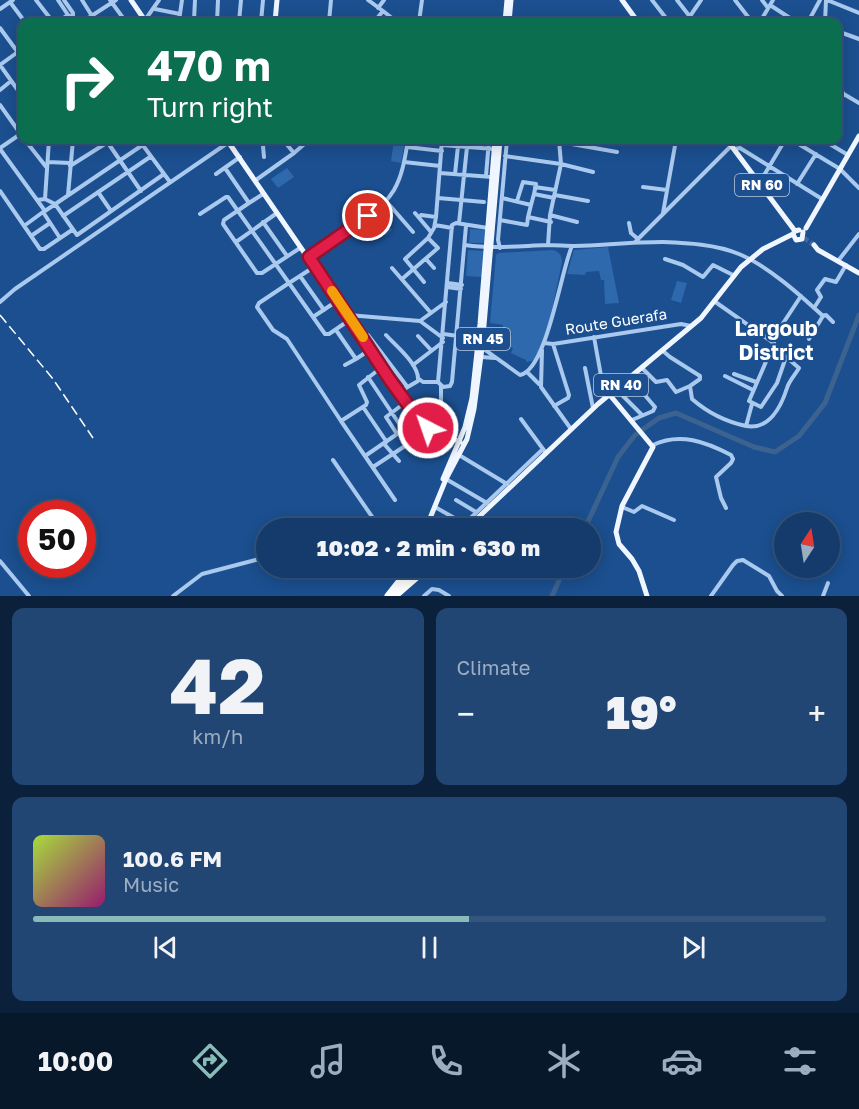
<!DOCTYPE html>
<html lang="en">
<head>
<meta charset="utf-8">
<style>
  body { margin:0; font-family:"Golos Text",sans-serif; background:#214673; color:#f1f3f6; height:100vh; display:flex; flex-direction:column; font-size:22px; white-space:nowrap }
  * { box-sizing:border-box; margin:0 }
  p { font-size:20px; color:#9dadc1 }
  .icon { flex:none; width:33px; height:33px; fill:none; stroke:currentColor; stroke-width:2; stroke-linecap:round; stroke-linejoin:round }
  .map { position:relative; height:596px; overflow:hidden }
  .panel { display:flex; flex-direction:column; gap:12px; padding:12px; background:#0b203b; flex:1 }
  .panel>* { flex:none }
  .banner { position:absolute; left:18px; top:18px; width:824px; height:126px; border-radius:12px; box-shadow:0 3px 15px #0003,0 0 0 2px #33557e; background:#0b6e4f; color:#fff; overflow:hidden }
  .needle { width:39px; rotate:12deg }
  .buttons { position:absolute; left:774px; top:512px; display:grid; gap:12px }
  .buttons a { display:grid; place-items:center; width:66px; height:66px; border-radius:50%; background:#143b6b; box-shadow:0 3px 15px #0003,0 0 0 2px #33557e; font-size:30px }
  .speed { position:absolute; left:18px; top:500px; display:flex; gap:12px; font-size:30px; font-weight:700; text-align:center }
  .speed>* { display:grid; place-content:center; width:78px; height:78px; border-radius:50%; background:#143b6b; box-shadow:0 3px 15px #0003,0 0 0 2px #33557e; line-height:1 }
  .speed .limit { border:9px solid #d22; background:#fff; color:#111 }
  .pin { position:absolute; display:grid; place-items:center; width:51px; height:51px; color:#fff; margin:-26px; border:3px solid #fff; border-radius:50%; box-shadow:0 2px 6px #0007 }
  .me { position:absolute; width:66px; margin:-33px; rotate:319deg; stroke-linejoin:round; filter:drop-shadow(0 0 4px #0008) }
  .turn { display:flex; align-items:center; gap:21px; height:126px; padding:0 30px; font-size:27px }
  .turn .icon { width:78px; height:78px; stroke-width:2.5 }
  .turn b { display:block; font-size:42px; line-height:51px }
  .big { font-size:45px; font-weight:800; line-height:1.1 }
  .panel .widget { flex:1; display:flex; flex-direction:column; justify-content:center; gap:9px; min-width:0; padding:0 21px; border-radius:12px; background:#214673 }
  .panel .dial { align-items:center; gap:0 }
  .dial b { font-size:78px; line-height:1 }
  .song { display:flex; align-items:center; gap:18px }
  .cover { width:72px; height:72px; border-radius:9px; background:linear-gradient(135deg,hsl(80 70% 55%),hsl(320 70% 35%)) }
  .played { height:6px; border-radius:3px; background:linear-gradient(90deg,#8bbbb9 55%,#33557e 55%) }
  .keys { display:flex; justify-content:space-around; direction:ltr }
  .heat { display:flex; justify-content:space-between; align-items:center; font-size:33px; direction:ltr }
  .panel .tiles { flex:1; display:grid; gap:12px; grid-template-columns:1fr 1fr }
  .widget:last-child { grid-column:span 2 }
  .trip { position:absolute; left:256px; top:518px; width:345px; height:60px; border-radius:30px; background:#143b6b; box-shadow:0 3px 15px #0003,0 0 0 2px #33557e; font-weight:800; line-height:60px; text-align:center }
  .tab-bar { display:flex; height:96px; justify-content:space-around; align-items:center; background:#08182b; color:#9dadc1 }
  .tab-bar .icon { width:42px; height:42px }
  .tab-bar .active { color:#8bbbb9 }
  .tab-bar b { font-size:27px; color:#f1f3f6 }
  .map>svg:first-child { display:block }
</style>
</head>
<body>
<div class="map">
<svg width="859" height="596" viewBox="0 0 859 596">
  <rect width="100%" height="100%" fill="#1b4f8f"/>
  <path fill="#2e69ad" d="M394,140l11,1 -4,22 -10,-2z
    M287,168l7,9 -16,11 -7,-9z
    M381,216l11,14 -7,6 -11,-13z
    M470,229l15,1v13h-16z
    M608,247l11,56 -14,1 -1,-24h-3l-2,-9 -13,1 -1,3 -18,-1 7,-24z
    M468,250l16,1 -2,26 -16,-1z
    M553,250c6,2 9,5 9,12l-16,77 -13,22 -7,1v-2l-15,-7 2,-5 -5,-2 4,-13 -10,3 1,-11 -13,-2 6,-68 2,-2z
    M677,281l10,2 -6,20 -10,-3z"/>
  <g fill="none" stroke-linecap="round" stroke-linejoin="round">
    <path stroke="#3c6290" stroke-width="5" d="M585,528l33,-71 17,-22 24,-17 17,-5 78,34 21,5 24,-16 26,-33 34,-88
      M552,596l13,-29"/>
    <path stroke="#3d69a0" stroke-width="5" stroke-dasharray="5 2.5" stroke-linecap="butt" d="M804,238l10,7"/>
    <path stroke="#a9c9ee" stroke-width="4" d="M36,0l17,22
      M58,0l10,15 14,7
      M64,0l9,13v4
      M82,0l10,16
      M110,0l16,22
      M368,0l15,11 -9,11
      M652,0l17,22
      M677,0l17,22
      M735,0l17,22
      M762,0l6,8
      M827,0l32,13
      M10,2l15,20
      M770,5l26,17
      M378,8l6,-8
      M0,9l13,-9
      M155,9l25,5 -1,8
      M383,11l14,11
      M180,14l2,-14
      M145,20l14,-20
      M194,20l1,-20
      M58,22l10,-7
      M82,22l34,-22
      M116,22l7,-4
      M178,22l7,-3 28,3
      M217,22l1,-22
      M239,22l2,-22
      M261,22l2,-22
      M329,22l2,-22
      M419,22l3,-22
      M686,22l15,-22
      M760,22l13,-22
      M808,22l12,-22
      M825,22l1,-22
      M0,28l22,30
      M837,31l22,8
      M22,49l-22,16 22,31
      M0,90l11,-9
      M837,90l22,13
      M837,103l6,-10
      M0,105l22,31
      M25,140l22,28
      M106,140l35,51
      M139,140l31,42
      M283,140l11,13
      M549,140l68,12
      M792,140l48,29 19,19
      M823,140l25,15
      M442,145l52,4
      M407,147l35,4
      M0,148l22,-15
      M0,149l45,62 -2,1 17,26
      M734,149l6,-1 82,51
      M505,156l56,8 32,8
      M264,157l-1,-11 4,-6
      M48,162l22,1
      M404,162l36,4
      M70,166l38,-24
      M225,168l24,35 14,-9
      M440,173l52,4
      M216,174l24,-17
      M455,174l3,-28
      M486,176l3,-36
      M256,180l38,-27 15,-13
      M760,182l25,-42
      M797,184l19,-30
      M535,187l20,3
      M643,187l24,3
      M0,191l40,58h4l28,-19
      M98,192l13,19
      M68,195l5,-55
      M555,195l33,6
      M438,198l46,4
      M502,198l29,7 -3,12 23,5
      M45,199l10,5 22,31 87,-61
      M37,200l8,-1 4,-59
      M386,201l27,31
      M517,201l6,-19 13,2 -2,10
      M249,203l-25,17 -1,4 34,49h5l38,-25
      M531,205l3,-11 20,4
      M45,211l105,-71
      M415,213l16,19
      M663,213l13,-73
      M200,214l26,-17h2l61,86 25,-16
      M421,215l15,2
      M550,215l27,7
      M63,216l87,-59
      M500,220l27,5 1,-8
      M263,222l24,34
      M459,223l8,-76
      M629,223l2,10 7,6
      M435,225l17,3
      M24,226l19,-14
      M31,236l19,-13
      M636,241l101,-101
      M236,242l41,-29
      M465,245c28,4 54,1 82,0 10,0 19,1 28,1 29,-1 58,-4 87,-4 25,1 53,2 77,12 29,12 61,41 84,62l3,-1 7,7
      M548,245l2,-30 11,-51 -2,-24
      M500,248l-2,-8 9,-100
      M309,257c26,-18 69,-40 85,-67 9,-16 11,-33 14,-50
      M426,259l8,9
      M665,259l18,6 20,12 10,-12 20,10
      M838,261l21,-27
      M392,268l39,45
      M300,276l24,34
      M402,279l36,-31 -10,-10 6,-10 2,-11 6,-77
      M424,282l-19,-23 23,-21
      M448,283l14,2
      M447,287l14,2
      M714,301l57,40 15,16 13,11c-4,7 -10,13 -12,20 -6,19 -18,42 -41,38
      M0,302l15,-13 214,-147
      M814,308l7,-11 -4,-7 8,-11 11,3 10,-17
      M348,315l72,6 26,-19
      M313,317l24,-16
      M351,319l-22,15h-4l-36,-51 -30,20 -2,4 16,23 14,9 54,82 25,-16 1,-3 -8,-17 23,-18
      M420,321l23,17
      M336,330l20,29 15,-10
      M444,334l34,5
      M368,335l38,50 -1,5 -4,3
      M386,335c10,11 34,30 32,46l-12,7
      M418,336l13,14
      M461,336l2,-2 15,2
      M594,337l11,61
      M809,339l14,-23
      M772,340l29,-44
      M544,343l9,1 128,-20 10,2
      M774,343l-25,58 12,6 16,-24 9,-26
      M553,344l16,51 -1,3 -14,8
      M481,347l39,28c27,-5 41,-105 52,-129
      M542,350l-1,37 30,42
      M663,351l7,6 30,19v3l-10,7 2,13c15,13 35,23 54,27l6,-22
      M481,357l14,1
      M345,365l11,-6
      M413,365l30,-23
      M585,368l8,40
      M642,368l14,14 11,-2 9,12 14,-6
      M527,372l12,12
      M734,374l22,8
      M725,376l28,14
      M368,377l38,57 5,1 13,-9
      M630,378l25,29 -2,4 -21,9
      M419,379l4,3h15l5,5 7,-1 2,-4 14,-156
      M438,382l14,-157 4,-2 32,5
      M616,389l26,26
      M363,407l23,34 -1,4 14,16
      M521,419l22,30
      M341,421l54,79
      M434,432l7,-20v-26
      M397,434l-11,-17 20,-15
      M653,445c27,-13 53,-3 78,10l2,4 -2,4 -15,14 5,21 5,10
      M459,455l48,29
      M365,456l38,-26
      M333,460l42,61 3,7
      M373,467l38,-25 -1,-7
      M446,479l41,24
      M456,500l20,12
      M435,507l30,17
      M622,507l12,5 8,-6 32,14
      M460,528l83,-79 3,4
      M0,561l29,35
      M173,596l29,-22 65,-17
      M424,596l8,-7 7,1 10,6
      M711,596l22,-31 4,-4 6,-1 26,16 8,15 5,5
      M823,596l5,-13"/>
    <path stroke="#f0f6ff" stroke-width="5" d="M131,0l15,22
      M622,0l16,22
      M275,22l2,-22
      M505,22l2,-22
      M509,22l2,-22
      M227,140l190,277 11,11 32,14
      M715,140h2
      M727,140l68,91
      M806,228l53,-92
      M799,230l-4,1 -2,3 3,6 6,-1 1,-7
      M814,245l4,5 41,23
      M467,338l10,5
      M609,394l44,53 -31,59 -6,26 3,12 13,15 7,12 8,25
      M443,479l22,-52 7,-29 8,-74 15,-184
      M426,528l20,-49 21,-40 7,-30 8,-61 18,-208
      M467,528l131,-124 103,-86 40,-51 22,-18 30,-15"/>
    <path stroke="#fff" stroke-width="7" d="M401,587l13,-18
      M388,596l11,-14 5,-15
      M395,596l33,-29"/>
    <path stroke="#fff" stroke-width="1.5" stroke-dasharray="10 4.5" stroke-linecap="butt" d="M0,315l53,64 40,59"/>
  </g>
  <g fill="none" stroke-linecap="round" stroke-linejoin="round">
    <g stroke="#92132f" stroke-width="15">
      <path id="route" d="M368,216l-59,41 81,123 27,37 11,11"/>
    </g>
    <use href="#route" stroke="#e11d48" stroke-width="10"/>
    <path stroke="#f59e0b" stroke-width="10" d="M332,291l31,46"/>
  </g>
  <g text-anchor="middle" stroke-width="4.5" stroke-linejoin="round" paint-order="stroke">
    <g fill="#1b4f8f" stroke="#bbcadd" stroke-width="1.5">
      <rect x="735" y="174" width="54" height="22" rx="4.5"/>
      <rect x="456" y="328" width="54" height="22" rx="4.5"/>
      <rect x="594" y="374" width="54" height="22" rx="4.5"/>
    </g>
    <g font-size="14" font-weight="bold" fill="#fff">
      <text x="762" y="190">RN 60</text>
      <text x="483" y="344">RN 45</text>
      <text x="621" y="390">RN 40</text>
    </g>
    <g font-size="15" fill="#fff" stroke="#1b4f8f">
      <text transform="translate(616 322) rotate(-9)" y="5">Route Guerafa</text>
    </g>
    <g font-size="21" font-weight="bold" fill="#fff" stroke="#1b4f8f">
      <text x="776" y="336">Largoub<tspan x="776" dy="24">District</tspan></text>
    </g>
  </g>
</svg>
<div class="buttons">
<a><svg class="needle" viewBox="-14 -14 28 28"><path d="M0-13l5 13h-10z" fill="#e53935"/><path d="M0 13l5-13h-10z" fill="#9dadc1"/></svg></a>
</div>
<div class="speed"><div class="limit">50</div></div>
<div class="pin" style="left:368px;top:216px;background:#d93025"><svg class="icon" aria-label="arrive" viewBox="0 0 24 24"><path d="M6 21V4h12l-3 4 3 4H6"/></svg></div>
<svg class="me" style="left:428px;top:428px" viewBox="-20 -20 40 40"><circle r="17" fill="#e11d48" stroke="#fff" stroke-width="3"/><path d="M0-11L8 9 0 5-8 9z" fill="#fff"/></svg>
<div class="trip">10:02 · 2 min · 630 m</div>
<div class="banner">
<div class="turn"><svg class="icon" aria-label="right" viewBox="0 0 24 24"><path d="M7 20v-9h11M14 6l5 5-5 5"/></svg><div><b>470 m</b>Turn right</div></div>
</div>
</div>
<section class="panel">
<div class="tiles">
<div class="widget dial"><b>42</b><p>km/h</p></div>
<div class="widget"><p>Climate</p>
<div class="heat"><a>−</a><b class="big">19°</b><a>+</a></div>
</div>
<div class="widget">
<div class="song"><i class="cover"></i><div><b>100.6 FM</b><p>Music</p></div></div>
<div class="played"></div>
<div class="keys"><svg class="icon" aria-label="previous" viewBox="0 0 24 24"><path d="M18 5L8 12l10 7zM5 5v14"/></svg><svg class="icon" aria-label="pause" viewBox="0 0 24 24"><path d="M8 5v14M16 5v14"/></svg><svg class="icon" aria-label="next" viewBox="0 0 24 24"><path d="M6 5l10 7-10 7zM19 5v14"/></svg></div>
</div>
</div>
</section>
<nav class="tab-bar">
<b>10:00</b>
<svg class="icon active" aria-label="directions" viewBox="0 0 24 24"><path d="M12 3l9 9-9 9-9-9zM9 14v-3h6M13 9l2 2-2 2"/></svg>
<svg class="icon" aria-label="music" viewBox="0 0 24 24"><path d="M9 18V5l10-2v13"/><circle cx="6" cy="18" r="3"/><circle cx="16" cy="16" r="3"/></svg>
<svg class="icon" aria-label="phone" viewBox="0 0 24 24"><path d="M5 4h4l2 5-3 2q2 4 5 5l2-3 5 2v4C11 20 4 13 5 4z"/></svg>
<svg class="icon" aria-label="climate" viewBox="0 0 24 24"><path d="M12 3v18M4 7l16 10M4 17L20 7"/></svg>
<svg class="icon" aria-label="car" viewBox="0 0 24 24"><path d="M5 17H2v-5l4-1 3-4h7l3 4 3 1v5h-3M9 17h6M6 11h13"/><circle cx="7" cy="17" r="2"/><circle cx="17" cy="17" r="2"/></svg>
<svg class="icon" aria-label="filters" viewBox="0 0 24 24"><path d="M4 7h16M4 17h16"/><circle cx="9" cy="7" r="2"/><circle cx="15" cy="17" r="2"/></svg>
</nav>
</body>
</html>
